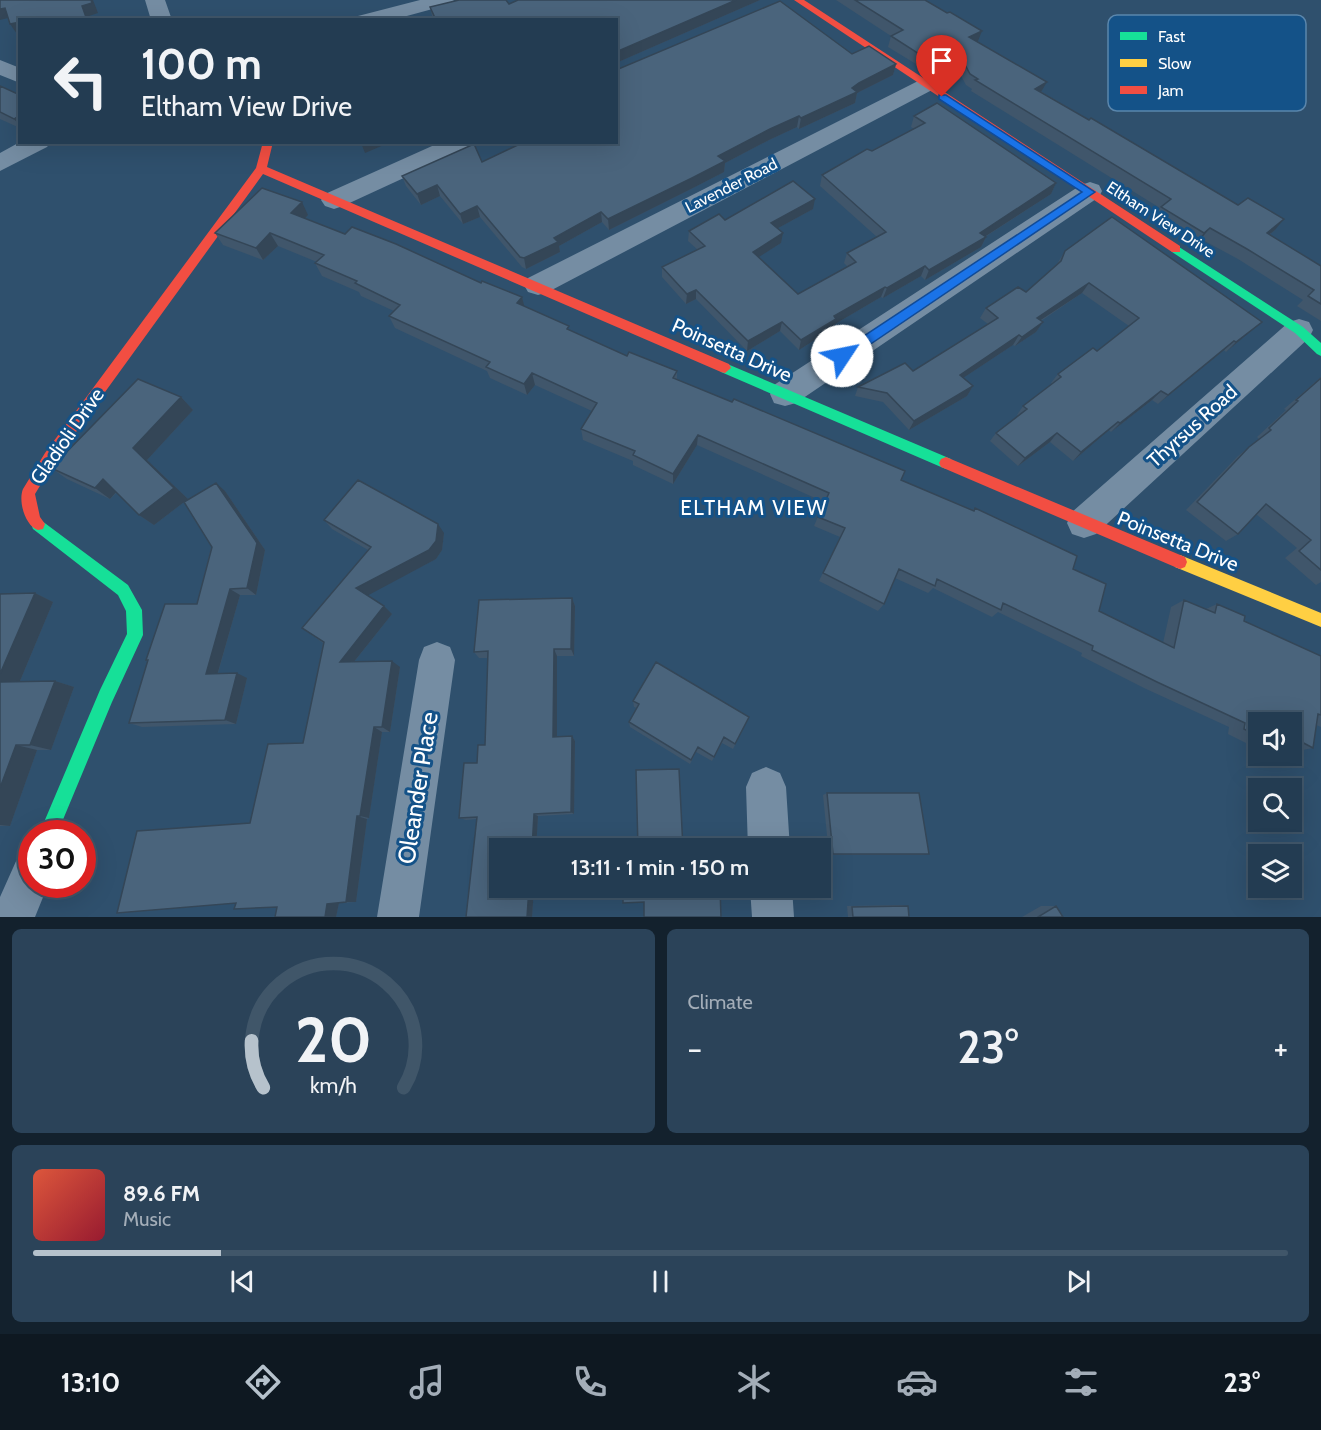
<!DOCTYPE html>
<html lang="en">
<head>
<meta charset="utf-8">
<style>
  body { margin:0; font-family:Cabin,sans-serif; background:#2b4359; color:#f1f3f6; height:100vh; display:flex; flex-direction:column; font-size:22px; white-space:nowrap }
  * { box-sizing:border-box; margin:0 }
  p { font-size:20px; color:#a3adb8 }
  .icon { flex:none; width:33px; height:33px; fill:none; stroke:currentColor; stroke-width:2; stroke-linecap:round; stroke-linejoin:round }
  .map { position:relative; height:917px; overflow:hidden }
  .panel { display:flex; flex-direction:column; gap:12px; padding:12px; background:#13212d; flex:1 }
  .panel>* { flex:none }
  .hud { position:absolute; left:18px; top:18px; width:600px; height:126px; border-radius:0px; box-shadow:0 6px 24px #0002,0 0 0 2px #405669; background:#233c52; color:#f1f3f6; overflow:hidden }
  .controls { position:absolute; left:1248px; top:712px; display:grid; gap:12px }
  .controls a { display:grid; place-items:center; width:54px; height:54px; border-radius:0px; background:#233c52; box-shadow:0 6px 24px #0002,0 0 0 2px #405669; font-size:30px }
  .speed { position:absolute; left:18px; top:820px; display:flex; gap:12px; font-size:30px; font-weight:700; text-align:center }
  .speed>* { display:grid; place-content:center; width:78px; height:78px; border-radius:50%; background:#233c52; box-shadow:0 6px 24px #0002,0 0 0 2px #405669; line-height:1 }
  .speed .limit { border:9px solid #d22; background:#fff; color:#111 }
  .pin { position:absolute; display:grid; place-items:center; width:51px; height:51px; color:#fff; margin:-62px -26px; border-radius:50% 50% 50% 0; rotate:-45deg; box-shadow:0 0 6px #0007 }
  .pin .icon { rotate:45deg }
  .me { position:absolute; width:66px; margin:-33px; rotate:56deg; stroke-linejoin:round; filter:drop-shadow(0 0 4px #0008) }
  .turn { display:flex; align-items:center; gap:21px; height:126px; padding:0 24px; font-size:27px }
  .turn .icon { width:78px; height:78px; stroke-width:2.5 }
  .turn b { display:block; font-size:42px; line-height:51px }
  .big { font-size:45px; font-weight:600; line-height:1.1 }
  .panel .widget { flex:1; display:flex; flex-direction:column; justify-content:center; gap:9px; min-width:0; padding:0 21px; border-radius:9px; background:#2b4359 }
  .panel .dial { align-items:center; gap:0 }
  .dial svg { height:156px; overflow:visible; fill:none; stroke:#405669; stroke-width:7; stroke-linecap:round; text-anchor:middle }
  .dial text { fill:#f1f3f6; stroke:none }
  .song { display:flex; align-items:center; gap:18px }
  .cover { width:72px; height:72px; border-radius:9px; background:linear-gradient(135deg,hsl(10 70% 55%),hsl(350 70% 35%)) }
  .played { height:6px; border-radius:3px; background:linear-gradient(90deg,#b6c2cc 15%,#405669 15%) }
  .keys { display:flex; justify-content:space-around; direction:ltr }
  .heat { display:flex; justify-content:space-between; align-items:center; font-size:33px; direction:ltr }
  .panel .tiles { flex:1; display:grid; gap:12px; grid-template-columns:1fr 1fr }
  .widget:last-child { grid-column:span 2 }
  .trip { position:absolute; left:489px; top:838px; width:342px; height:60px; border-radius:0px; background:#233c52; box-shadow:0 6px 24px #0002,0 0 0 2px #405669; font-weight:600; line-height:60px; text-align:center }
  .tabs { display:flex; height:96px; justify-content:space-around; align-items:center; background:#0e1821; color:#a3adb8 }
  .tabs .icon { width:42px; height:42px }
  .tabs .selected { color:#b6c2cc }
  .tabs b { font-size:27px; color:#f1f3f6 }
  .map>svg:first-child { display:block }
</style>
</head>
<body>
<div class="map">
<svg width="1321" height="917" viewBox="0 0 1321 917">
  <rect width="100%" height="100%" fill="#2f506d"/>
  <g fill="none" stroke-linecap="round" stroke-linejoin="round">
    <path fill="#758da3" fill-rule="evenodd" d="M145,0h20l7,20h-21z
      M420,0h34l-3,4 -59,16h-37l3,-4z
      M0,60l20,8v15l-20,-8z
      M924,78l8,2 3,5 -3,5 -384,202 -10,3 -10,-3 -4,-7 4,-7z
      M20,142h31l-4,5 -47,24v-18z
      M441,142h34l-4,5 -128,59 -9,3 -9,-3 -4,-6 4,-6z
      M1090,182l9,3 3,6 -3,6 -303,206 -11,3 -11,-3 -4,-9 4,-9 307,-200z
      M1299,319l10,3 4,8 -4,8 -213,196 -12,4 -12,-4 -5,-11 5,-11 217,-190z
      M437,642l13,5 5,13 -36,257h-42l42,-257 5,-13z
      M766,767l14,6 6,14 4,62h-42l-2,-62 6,-14z
      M32,853v32h16l-13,32h-35v-20l17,-38z
      M750,888h42l2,29h-42z"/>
    <path fill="#16e098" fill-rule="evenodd" d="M1176,245l127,82 18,16v13l-4,-2 -22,-21 -123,-81 -2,-3z
      M725,363l226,96 2,4 -2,4 -5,2 -5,-2 -220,-95 -2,-4z
      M38,518l90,67 14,25 1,25 -31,67 -55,132h-18l61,-144 27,-56 -1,-23 -8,-16 -85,-66 -2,-5 2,-5z"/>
    <path fill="#ffcf43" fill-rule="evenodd" d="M1180,555l141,58v14l-146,-60 -2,-5 2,-5z"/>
    <path fill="#f24e42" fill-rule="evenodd" d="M794,0h10l376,246v6h-8z
      M263,142h10l-6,25 462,197 2,4 -6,5 -4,-1 -458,-198 -208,287 -20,33 5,23 5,7 -2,5 -5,1c-13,-4 -20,-29 -15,-41l22,-36 211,-285z
      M946,457l239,100 2,5 -2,5 -5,2 -5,-2 -234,-100 -2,-4 2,-4z"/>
  </g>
  <path fill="#40566b" d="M760,0l-144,63v-43h-183l-3,-13 79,-3z
    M836,0h89l117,92 233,138 -6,5 52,31v55l-24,-15 6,-6 -65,-41 -37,-20 -6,4 -42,-25 7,-10 -189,-117 1,-2 -6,-4 -15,-28 -16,8 -9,-6 -10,5 -28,-17 3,-11z
    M852,54l44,10 -3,11 -36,18 -2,10 -56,26 -2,-2 -28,13 -44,23 -1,9 -33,17 -82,41 -7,-8 -43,24 1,6 -34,17 -4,-2 -42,-50 -17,7 -23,-28 -19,9 -15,-19 -4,-10 80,-14z
    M0,86l20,9v33l-20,-9z
    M914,116l142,67 -5,11 -66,43h1l-5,10 -56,33 -4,-4 -38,22 -2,-1 -46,27 -2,4 -34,22 -19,-19 -33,20 -51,-52 -10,5 -24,-27v-10l36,-17 -10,-9 1,-10 36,-11 88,-11 -35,19 3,15 -23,14 40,37 50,-27 -4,-4 3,-10 30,-16 -57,-51 2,-11 92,-46 -3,-2z
    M308,215l-3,3 40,16 177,63 2,10 46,23 57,26 50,15v8l224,101 72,30 2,-2 98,61 26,42 64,32 8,-36 13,-7 22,9 11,-5 27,17 77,35v71l-5,-2 -3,23 -16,3 -1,3 -4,1v-32h-34v26l-30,-15 1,-7 -85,-39 -63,-32 1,-3 -84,-41 -6,5 -59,-29 -5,5 -33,-15 -11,26 -6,7 -59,-30 21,-44 -26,-11 10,-24 -127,-57 -24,39 -40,-19v-4l-50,-21 -2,-11 11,-18 -57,-26 -8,10 -37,-17 -3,-7 -92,-43 -6,-12 5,-5 -33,-15 -2,-4 -37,-16 -7,-13 2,-1 -39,-16 -15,14 -40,-15 -8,-12z
    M1065,251l197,71 -11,9 -25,21 -2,-2 -66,54 -6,-4 -41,32 -2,-2 -36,31 -23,-19 -32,24 -28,-25 6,-8 22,-17 -1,-1 6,-9 29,-22 -1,-1 7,-9 39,-23 32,-25 -47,-33 -41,28 2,1 -7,10 -21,14 -2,-1 -50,33 10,8 -6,10 -58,34 -26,-28 -28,-6 3,-9 55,-16 75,-47 -8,-6 6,-10 40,-16 31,-28z
    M1321,377v205l-5,3 -31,-27 12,-10 -41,-34 -18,20 -12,7 -40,-31 52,-54 21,-17 -2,-2 29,-27 -2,-1z
    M181,397l12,13 -46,50 41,39 -34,26 -15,-10 -22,-23 -7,7 -43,-20 -16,-11z
    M225,491l40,59 -9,45h-16l-22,78 29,5 -11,46 -94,3 -13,-4 19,-62 -2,-1 51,-56z
    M324,520l120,13 -2,17 -6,9 -69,36 25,19 -38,48 46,5 -10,65h-8l-13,86 -2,1 -11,83 -17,1 -3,14h-61l1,-10 -41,-4 -118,10 133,-90 53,-80 20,-100 -21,-15 66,-78 -36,-21z
    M35,593l18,9 -33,79h35l19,6 -23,63h-14l-27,76h-10v-232z
    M572,598l3,8 -1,50h-17v81l15,-1 3,5 -1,73 -36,2 -2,33h-36v39h34l-2,29h-66l11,-98 -11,1 -7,-2 5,-55h13l1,-18h7l3,-87h-9l-5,-6 5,-52z
    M633,701l116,16 -16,32 -11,-6 -10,18 -16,-9 -6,12 -60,-37 -1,-5 8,-14 -3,-1z
    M1274,756h15l-11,2z
    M827,793l102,61 -7,1h-93l-6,-60z
    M901,905l7,1 1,11h-61l-1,-11z
    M1041,906h15l7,11h-41z"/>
  <path fill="#344657" d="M91,0h2l5,13 -9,3 1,4h-3l-5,-14z
    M736,0h24l-144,63v-11z
    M5,8l7,9 -12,3v-11z
    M20,22v12h-3l-7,-10z
    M982,31l-4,10 -13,7 4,-11z
    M955,46l-4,11 -16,8 3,-11z
    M930,48l-4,11 -10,5 3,-10z
    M896,64l-3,11 -36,18 -2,10 -56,26 2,-11 51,-30 7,-5z
    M1047,82l-6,10 -6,-3z
    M20,115v11l-6,-7z
    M799,116l-2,11 -28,13 -44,23 -1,9 -33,17 -82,41 -1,-11 110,-63 52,-27z
    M362,142h29l-26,11 -4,-10z
    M1056,183l-5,11 -76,49 5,-10z
    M437,185l3,11 -19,9 -4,-11z
    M815,199l-2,10 -44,24 2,-10z
    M302,202l6,13 -10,11 -7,-13z
    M477,206l3,11 -17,7 -3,-10z
    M601,212l1,10 -43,24 1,6 -34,17 -2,-11 30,-20z
    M1284,219l-9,11 -18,14 10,-11z
    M1210,228l-9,11 -6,4 9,-10z
    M270,233l8,13 -15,14 -7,-12z
    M783,233l-2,10 -30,19 2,-10z
    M986,237l-5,10 -56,33 4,-10z
    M925,266l-4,10 -38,22 4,-10z
    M1089,283l-7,10 -52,34 7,-9z
    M885,287l-4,10 -46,27 -2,4 -34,22 2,-10 33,-24z
    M696,290v9l-10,5 1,-10z
    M522,297l3,12 -8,-6z
    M782,322l-2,9 -33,20 1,-10z
    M1043,322l-7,10 -21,14 7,-9z
    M1262,322l-11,9 -25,21 10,-10z
    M1019,335l-6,10 -59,39 6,-9z
    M1234,341l-10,9 -66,54 10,-9z
    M532,373l3,12 -8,10 -3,-11z
    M973,386l-6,10 -58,34 5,-9z
    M1161,391l-9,9 -41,32 9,-9z
    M181,397l12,13 -46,50 41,39 -34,26 -15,-10 -6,-67z
    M1118,422l-9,8 -36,31 8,-9z
    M1057,433l-7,9 -32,24 7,-8z
    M698,435l-1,10 -24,39v-10z
    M103,479l15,11 -8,9 -15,-11z
    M216,483l9,8 40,59 -9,45 -9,-7z
    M438,524l6,9 -2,17 -6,9 -71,38 -9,-9z
    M230,589l10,6 -24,84 -10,-5z
    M35,593l18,9 -36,86 -17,-5v-9z
    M572,598l3,8 -1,50 -3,-7z
    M384,606l8,8 -43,54 -9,-6z
    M554,649l3,7v85l-4,-4z
    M392,661l8,6 -10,65 -8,-5z
    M237,673l10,5 -11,46 -11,-4z
    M55,681l19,6 -23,63 -21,-5z
    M374,727l8,5 -13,86 -9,-2z
    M572,736l3,5 -1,73 -3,-2z
    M16,745l21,5 -27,76 -10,-1v-37z
    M534,814l4,2 -2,33h-4z
    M357,816l10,3 -11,83h-10z
    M529,888h5l-2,29h-5z
    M339,903l-3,14h-11l2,-13z"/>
  <path fill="#4a647c" stroke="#344657" stroke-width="1.5" d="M0,0h91l1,3 -10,3 5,14h-67v2l-10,2 -5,-16 -5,1z
    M459,0h47l3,4 9,-4h218l-120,52v-32h-100l-1,-1 -3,1h-76l-6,-13z
    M855,0h70l22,13 3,-1 32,19 -13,6 78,45 -12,7 54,31 2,-2 147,87 10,-7 36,21 -17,14 54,33v38l-13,-8 6,-6 -67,-41 -37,-21 -6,5 -43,-26 10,-8 -196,-119 3,-1 -8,-5 -15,-28 -17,8 -8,-6 -11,6 -28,-18 12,-6z
    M780,1l72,53 17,-8 27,18 -37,19 -7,5 5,4 -56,26 -2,-2 -29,13 -52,27 7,5 -33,17 -84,41 -7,-7 -47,26 4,4 -34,16 -4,-1 -43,-51 -17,8 -23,-29 -20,9 -15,-18 72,-32 8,18 42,-20h92v-72z
    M0,86l20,9v20l-6,4 -14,-7z
    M937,103l119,80 -76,50 6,4 -57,33 -4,-4 -38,22 -2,-1 -51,29 2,3 -35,21 -19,-18 -34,19 -52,-51 -9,4 -25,-27 43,-21 -16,-15 30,-17 6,6 68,-39 22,18 -44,24 12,10 -30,19 45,42 58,-32 -9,-9 39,-21 -64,-57 45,-26 5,2 53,-28 -11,-7z
    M262,188l40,14 -11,11 54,21 7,-7 44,17 85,39 1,-2 40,16 -5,6 52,23 -2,3 60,27 2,-4 48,19 -4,7 59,24 2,-3 171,72 -4,9 73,31 1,-3 102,48 -4,13 33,15 -7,27 75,37 10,-48 31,13 2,-9 28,12 -1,5 77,35v59l-3,-1 -5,34 -15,-8 -2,14 -4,-2v-29h-34v13l-14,-7 1,-6 -88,-41 -65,-32 1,-4 -90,-43 -2,7 -64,-31 -2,7 -36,-17 -15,35 -61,-31 22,-45 -27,-11 11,-24 -131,-58 -25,39 -40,-19 2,-4 -54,-22 16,-26 -65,-30 -8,11 -38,-17 4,-5 -101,-46 11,-11 -45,-22 2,-2 -42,-18 9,-8 -54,-22 -14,15 -41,-15z
    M1112,217l150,105 -26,20 -2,-1 -66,54 -7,-4 -41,32 -2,-1 -37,30 -24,-19 -32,25 -29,-25 31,-24 -4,-3 38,-29 -3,-3 35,-26 4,3 42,-33 -50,-35 -52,35 6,4 -21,15 -3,-2 -59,40 13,11 -59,35 -27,-28 -29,-6 47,-24 8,8 85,-53 -12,-10 32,-21 8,5 35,-31 4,-10z
    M1321,378v192l-22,-19 12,-11 -45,-36 -28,30 -41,-32 52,-55 22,-17 -2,-2 29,-27 -2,-1z
    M138,379l43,18 -48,51 41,40 -35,27 -36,-36 -8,9 -44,-20z
    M358,480l80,44 -2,17 -7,9 -73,38 28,18 -44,56 52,-1 -10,66h-8l-14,89h-3l-11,86 -19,2 -2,13h-50l2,-10 -43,2 2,-6 -119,10 20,-82 113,-8 18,-79 35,-1 21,-101 -22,-14 69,-81 -47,-27z
    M216,483l41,60 -10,45 -17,1 -24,85 31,-1 -12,47 -96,3 19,-63h-2l19,-56h32l15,-57 -28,-45z
    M35,593l-35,81v-80z
    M572,598l-1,51h-17l-1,88 19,-1 -1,76 -37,2 -2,35h-32v39h29l-2,29h-61l11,-100 -18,1 5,-55h13l1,-18h7l3,-94 -14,1 5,-52z
    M656,662l93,55 -14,27 -11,-7 -10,20 -16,-10 -7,13 -62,-38 10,-18 -6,-3z
    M55,681l-25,64h-14l-16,43v-106z
    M679,769l4,80h-45l-2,-79z
    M827,793h92l10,61h-96z
    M623,888h97l1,29h-77v-15l-21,1z
    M908,906l1,11h-56l-1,-10z
    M1056,906l7,11h-25z"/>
  <path fill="#1a73e8" stroke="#114b97" stroke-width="1.5" d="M939,95h7l149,97 -248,168h-9l-2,-4 2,-3 244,-161 -143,-93z"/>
  <g text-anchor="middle" stroke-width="6" stroke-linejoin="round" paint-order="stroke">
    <g font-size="16" fill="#fff" stroke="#145288">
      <text transform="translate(731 185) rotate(-27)" y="6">Lavender Road</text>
      <text transform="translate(1161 219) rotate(33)" y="6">Eltham View Drive</text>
    </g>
    <g font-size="20" fill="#fff" stroke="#145288">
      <text transform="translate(732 350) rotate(24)" y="7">Poinsetta Drive</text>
      <text transform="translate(1192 426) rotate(-42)" y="7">Thyrsus Road</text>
      <text transform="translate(67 436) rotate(-55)" y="7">Gladioli Drive</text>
      <text transform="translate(1178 541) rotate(22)" y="7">Poinsetta Drive</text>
    </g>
    <g font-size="21" letter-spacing="1.5" fill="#fff" stroke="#145288">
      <text x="754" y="515">ELTHAM VIEW</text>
    </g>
    <g font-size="24" fill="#fff" stroke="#145288">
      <text transform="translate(418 788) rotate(-81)" y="8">Oleander Place</text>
    </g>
  </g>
  <rect x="1108" y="15" width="198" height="96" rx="9" fill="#145288" stroke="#5a86ac" stroke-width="1.5"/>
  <rect x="1120" y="32" width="27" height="8" fill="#16e098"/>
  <rect x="1120" y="59" width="27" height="8" fill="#ffcf43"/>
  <rect x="1120" y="86" width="27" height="8" fill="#f24e42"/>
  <g font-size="16" fill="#fff">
    <text x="1158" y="42">Fast</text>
    <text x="1158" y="69">Slow</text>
    <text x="1158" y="96">Jam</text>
  </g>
</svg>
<div class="controls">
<a><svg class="icon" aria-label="sound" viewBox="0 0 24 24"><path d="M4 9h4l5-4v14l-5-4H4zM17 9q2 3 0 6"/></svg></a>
<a><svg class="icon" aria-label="search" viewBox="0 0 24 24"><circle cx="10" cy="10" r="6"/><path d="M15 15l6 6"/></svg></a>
<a><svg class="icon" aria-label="layers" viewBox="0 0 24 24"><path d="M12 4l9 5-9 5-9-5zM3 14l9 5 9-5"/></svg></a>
</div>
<div class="speed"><div class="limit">30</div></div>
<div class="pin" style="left:942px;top:97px;background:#d93025"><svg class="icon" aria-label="arrive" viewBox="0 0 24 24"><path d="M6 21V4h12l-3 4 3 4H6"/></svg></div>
<svg class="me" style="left:842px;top:356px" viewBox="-20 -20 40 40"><circle r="19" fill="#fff"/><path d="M0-13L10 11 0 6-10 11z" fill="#1a73e8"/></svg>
<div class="trip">13:11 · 1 min · 150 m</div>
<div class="hud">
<div class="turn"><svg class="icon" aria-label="left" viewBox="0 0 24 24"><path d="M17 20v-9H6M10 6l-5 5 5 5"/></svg><div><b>100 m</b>Eltham View Drive</div></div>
</div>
</div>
<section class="panel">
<div class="tiles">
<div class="widget dial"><svg viewBox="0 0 100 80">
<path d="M14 69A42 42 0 1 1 86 69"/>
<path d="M14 69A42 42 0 0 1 8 45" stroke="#b6c2cc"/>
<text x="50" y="56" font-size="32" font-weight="700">20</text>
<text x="50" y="72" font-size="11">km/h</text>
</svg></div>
<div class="widget"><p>Climate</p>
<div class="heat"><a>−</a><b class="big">23°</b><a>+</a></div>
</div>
<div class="widget">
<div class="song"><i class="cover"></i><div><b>89.6 FM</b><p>Music</p></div></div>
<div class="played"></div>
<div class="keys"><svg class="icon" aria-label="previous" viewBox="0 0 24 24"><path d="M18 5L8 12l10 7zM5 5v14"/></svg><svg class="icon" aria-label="pause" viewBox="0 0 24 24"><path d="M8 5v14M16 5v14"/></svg><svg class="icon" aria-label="next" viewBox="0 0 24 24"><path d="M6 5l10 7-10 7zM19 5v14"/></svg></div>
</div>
</div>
</section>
<nav class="tabs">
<b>13:10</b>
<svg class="icon selected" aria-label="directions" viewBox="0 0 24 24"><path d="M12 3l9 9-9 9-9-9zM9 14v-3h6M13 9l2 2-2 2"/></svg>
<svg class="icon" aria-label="music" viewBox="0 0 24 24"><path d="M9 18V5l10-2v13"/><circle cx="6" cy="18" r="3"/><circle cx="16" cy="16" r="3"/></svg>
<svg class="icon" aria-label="phone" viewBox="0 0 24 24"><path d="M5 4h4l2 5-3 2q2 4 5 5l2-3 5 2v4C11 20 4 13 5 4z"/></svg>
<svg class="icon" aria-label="climate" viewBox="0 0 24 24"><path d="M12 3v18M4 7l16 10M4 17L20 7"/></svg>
<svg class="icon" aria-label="car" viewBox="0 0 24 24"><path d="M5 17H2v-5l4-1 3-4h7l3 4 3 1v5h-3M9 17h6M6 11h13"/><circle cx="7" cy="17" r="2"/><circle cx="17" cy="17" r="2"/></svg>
<svg class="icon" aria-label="filters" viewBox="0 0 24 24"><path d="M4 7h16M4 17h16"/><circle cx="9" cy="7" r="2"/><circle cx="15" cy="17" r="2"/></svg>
<b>23°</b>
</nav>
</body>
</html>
